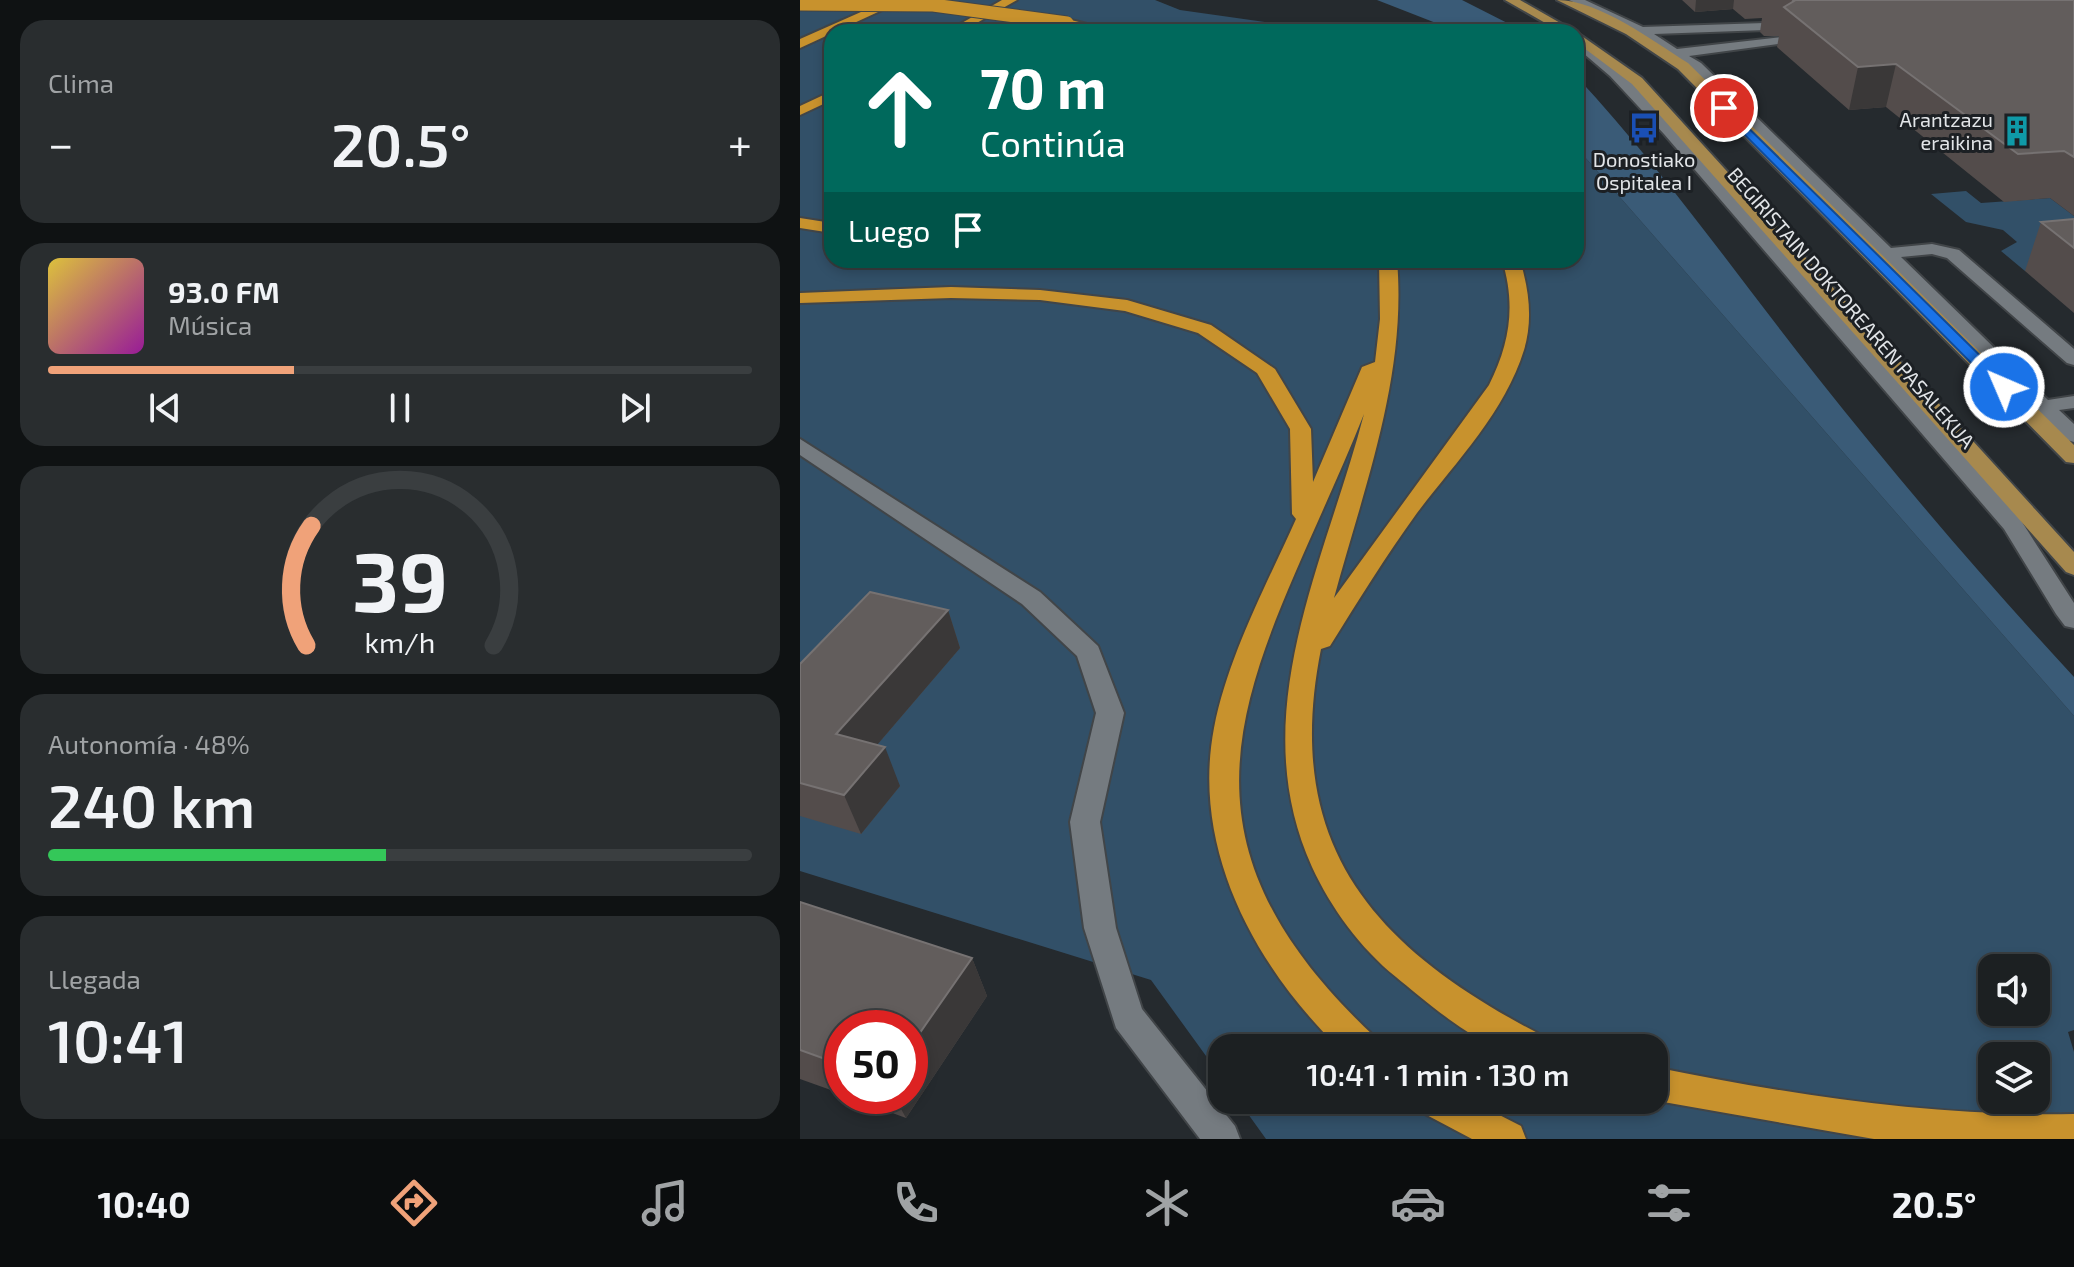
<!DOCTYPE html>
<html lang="es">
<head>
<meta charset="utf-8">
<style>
  body { margin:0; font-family:"Exo 2",sans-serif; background:#292d2f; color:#f1f3f6; height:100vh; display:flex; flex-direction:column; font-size:30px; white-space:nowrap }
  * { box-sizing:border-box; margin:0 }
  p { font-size:26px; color:#a0a3a5 }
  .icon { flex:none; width:44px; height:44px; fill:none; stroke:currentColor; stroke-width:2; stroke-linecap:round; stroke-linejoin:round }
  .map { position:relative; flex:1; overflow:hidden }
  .sheet { display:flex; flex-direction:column; gap:20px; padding:20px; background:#0f1213; width:800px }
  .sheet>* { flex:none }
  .hud { position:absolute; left:24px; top:24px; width:760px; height:244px; border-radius:24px; box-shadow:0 4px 12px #0003,0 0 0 2px #3a3e40; background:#00695c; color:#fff; overflow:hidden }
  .tools { position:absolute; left:1178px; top:954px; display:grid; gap:16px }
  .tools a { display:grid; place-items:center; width:72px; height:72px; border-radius:16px; background:#1c2022; box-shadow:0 4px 12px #0003,0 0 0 2px #3a3e40; font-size:40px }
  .speed { position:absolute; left:24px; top:1010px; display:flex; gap:16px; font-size:40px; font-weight:700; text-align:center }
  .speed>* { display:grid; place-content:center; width:104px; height:104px; border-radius:50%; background:#1c2022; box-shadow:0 4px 12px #0003,0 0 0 2px #3a3e40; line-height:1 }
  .speed .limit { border:12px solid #d22; background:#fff; color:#111 }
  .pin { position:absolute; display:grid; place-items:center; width:68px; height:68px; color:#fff; margin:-34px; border:4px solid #fff; border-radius:50%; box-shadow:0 2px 8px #0007 }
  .me { position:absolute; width:88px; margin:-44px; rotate:315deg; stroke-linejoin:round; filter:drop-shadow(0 0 6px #0008) }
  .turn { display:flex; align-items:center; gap:28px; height:168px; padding:0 24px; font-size:36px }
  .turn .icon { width:104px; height:104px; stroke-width:2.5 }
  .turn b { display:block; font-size:56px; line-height:68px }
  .then { display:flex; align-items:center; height:76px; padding:0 24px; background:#0003; gap:16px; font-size:30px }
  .big { font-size:60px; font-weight:600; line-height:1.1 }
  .sheet .card { flex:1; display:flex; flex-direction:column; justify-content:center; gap:12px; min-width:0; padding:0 28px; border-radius:24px; background:#292d2f }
  .sheet .dial { align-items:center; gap:0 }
  .dial svg { height:208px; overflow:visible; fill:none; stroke:#3a3e40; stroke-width:7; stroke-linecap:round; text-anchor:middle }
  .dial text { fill:#f1f3f6; stroke:none }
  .song { display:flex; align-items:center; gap:24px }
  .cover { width:96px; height:96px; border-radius:12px; background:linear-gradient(135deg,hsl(50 70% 55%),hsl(300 70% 35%)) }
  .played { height:8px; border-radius:4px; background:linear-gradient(90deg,#f0a279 35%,#3a3e40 35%) }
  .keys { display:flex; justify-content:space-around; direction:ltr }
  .heat { display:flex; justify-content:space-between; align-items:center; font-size:44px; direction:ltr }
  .charge { height:12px; border-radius:6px; background:linear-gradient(90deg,#34c759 48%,#3a3e40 0) }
  .trip { position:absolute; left:408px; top:1034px; width:460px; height:80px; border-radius:24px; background:#1c2022; box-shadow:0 4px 12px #0003,0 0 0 2px #3a3e40; font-weight:600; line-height:80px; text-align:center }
  .menu { display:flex; height:128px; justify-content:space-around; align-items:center; background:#0b0d0e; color:#a0a3a5 }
  .menu .icon { width:56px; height:56px }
  .menu .current { color:#f0a279 }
  .menu b { font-size:36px; color:#f1f3f6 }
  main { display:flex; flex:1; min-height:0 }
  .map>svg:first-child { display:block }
</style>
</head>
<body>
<main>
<section class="sheet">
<div class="card"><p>Clima</p>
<div class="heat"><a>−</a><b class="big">20.5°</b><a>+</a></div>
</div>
<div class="card">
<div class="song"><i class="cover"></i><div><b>93.0 FM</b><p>Música</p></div></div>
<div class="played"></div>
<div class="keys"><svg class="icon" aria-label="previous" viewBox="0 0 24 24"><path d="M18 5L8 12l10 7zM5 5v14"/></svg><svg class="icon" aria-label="pause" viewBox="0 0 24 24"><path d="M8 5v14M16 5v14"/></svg><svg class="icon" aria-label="next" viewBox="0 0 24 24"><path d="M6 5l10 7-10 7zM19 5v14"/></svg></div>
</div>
<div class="card dial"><svg viewBox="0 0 100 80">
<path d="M14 69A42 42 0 1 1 86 69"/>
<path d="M14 69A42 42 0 0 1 16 23" stroke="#f0a279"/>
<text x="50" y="56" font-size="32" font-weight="700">39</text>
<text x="50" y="72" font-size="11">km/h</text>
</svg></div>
<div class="card"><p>Autonomía · 48%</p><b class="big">240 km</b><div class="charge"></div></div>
<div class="card"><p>Llegada</p><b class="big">10:41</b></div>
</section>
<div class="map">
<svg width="1274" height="1139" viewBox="0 0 1274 1139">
  <rect width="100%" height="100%" fill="#252a2e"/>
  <path fill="#325068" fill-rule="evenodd" d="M0,0h355l25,10 155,22h-503v228h744v-113l498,569v314l-6,2 6,20v87h-808l-28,-39h416v-52h-432v30l-71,-98 -351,-109zM1192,968h44v44h-44zM1192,1056h44v44h-44z
    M1166,191l15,12 69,-5 24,18v51l-49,4 -24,-20 16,-9 -14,-12 -37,-8 -35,-28z"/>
  <path fill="#3a5b77" d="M577,0h85l63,32h-66z
    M776,76c88,95 162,201 242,302 81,102 167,203 256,299v39l-498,-569z"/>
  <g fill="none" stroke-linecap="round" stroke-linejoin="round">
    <g stroke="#414548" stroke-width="4">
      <path id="minor" d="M769,0h16l58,27 155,-5v6l-4,1 -140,5 23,15 105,-12 2,3 -6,4 -89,12 12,7 190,185 41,-4 27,6 115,99v16l-7,-2 -120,-105 -15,-4 -31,3 147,143 26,-4v12l-15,2 15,14v18l-7,-2 -28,-27 -13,-1 -3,-4 6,-5 -146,-144 -11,-1 -3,-4 5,-4 -183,-181 -74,-47z
        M776,37l44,33 54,58 346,391 54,84v25l-9,-2 -9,-12 -52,-85 -340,-395 -54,-58 -34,-29z
        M0,439l240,153 58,54 26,67 -24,109 16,106 26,81 93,117 5,13h-40l-84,-111 -32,-100 -14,-106 26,-109 -19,-57 -55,-52 -222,-149z"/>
    </g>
    <g stroke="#414548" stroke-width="4">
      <path id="major" d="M705,0h15l56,32h-15z
        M757,0c42,0 96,41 131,63l386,382v18l-8,-1 -388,-393 -52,-35z
        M776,32l66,46 432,474v23l-8,-3 -434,-488 -56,-42z"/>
    </g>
    <g stroke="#414548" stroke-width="4">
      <path id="highway" d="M88,0h16l-104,48v-9z
        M202,0h15l-56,32h-15z
        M267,19l40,10 2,3h-21l-25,-6v-6z
        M32,91v9l-32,15v-9z
        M0,218l32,5v10l-32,-5z
        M579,260h18c10,117 -33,227 -63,338l155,-213c21,-42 27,-80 13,-125h18c9,30 13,60 4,90 -19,62 -69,113 -107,163 -31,43 -59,88 -87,133l-9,3c-40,200 56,301 224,388l5,11c-15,0 -33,3 -48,0 -28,-5 -83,-52 -106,-71 -36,-29 -65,-69 -84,-110 -69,-152 13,-304 52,-453 -99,247 -228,400 11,623l5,11h-41c-84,-82 -148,-199 -125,-320 14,-72 52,-142 82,-209l-4,-5 -2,-85 -33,-56 -59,-40 -73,-22 -85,-11 -89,-2 -151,5v-10l151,-6 89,3 87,10 84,25 64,44 36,60 2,53 49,-115 13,-5 5,-43z
        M854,1067c139,28 278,50 420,47v25h-200l-222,-39z
        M616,1100h54l51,26 5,13h-54l-51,-27z"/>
    </g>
    <use href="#minor" fill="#757b80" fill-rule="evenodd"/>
    <use href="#major" fill="#a7894e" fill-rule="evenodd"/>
    <use href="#highway" fill="#c8922d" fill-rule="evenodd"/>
    <g stroke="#414548" stroke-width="15" stroke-linecap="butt">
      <path id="highway-bridge" d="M0,4l133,1 134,18"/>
    </g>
    <use href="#highway-bridge" stroke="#c8922d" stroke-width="13"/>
  </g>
  <path fill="#534c4b" d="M882,0h392v216l-24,-18 -46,4 -118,-95 -37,3 -72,-63 2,-11h-15l-4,-4 2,-14 -17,1 -12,-10 -38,3z
    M1274,219v94l-49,-42 16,-49z
    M148,610l12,38 -83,97 23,41 -39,48 -61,-18v-152z
    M0,902l172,56 15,38 -81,122 -60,-22h64l-68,-68v66l-42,-15z"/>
  <path fill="#3a3838" d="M896,0h38l-1,9 -38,3z
    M1096,64l-10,43 -37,3 9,-43z
    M148,610l12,38 -107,125 -17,-39z
    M85,747l15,39 -39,48 -17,-39z
    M172,958l15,38 -81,122 -12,-22h16v-49z"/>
  <path fill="#625d5c" stroke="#767272" stroke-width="2" d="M993,0h281v157l-10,-6 -46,3 -122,-90 -38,3 -74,-60 10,-6z
    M1274,219v29l-33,-26z
    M70,592l78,18 -112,124 49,13 -41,48 -44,-12v-119z
    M0,902l172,56 -62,89v-19h-68v37l-42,-15z"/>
  <path fill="#1a73e8" stroke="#114b97" stroke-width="2" d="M924,104l285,280v6h-11l-278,-280z"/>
  <defs>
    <g id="bus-bare" transform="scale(2.4)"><path d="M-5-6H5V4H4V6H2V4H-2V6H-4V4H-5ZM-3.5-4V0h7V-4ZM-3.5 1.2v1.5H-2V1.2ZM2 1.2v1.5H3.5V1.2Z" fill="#1a4fb4" stroke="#1c2024" stroke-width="2.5" paint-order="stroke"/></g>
    <g id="building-bare" transform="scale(2.4)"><path d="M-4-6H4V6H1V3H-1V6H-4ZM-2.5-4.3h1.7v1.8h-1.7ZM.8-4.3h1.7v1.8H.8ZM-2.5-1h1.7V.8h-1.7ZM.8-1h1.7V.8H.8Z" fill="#0f9aa8" stroke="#1c2024" stroke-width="2.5" paint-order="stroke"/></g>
  </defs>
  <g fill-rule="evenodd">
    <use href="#bus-bare" x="844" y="128"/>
    <use href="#building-bare" x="1217" y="131"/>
  </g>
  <g text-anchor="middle" stroke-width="6" stroke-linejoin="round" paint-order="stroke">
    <g font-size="20" fill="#e2e5e8" stroke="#1c2024" text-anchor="end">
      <text x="1193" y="127">Arantzazu<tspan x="1193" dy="23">eraikina</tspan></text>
      <text x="844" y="167" text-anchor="middle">Donostiako<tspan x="844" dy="23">Ospitalea I</tspan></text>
    </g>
    <g font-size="20" fill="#e2e5e8" stroke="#1c2024">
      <text transform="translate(1051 308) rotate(49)" y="7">BEGIRISTAIN DOKTOREAREN PASALEKUA</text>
    </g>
  </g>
</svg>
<div class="tools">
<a><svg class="icon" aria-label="sound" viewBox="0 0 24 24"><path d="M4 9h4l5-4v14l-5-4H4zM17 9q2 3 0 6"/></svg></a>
<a><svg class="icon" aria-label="layers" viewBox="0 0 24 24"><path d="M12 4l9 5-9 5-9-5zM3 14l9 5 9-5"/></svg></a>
</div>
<div class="speed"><div class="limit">50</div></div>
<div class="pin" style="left:924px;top:108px;background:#d93025"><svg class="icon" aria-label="arrive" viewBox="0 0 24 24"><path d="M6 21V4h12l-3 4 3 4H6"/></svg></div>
<svg class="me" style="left:1204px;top:387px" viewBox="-20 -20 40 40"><circle r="17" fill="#1a73e8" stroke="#fff" stroke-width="3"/><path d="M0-11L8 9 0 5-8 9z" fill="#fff"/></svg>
<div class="trip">10:41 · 1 min · 130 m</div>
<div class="hud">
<div class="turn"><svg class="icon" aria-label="ahead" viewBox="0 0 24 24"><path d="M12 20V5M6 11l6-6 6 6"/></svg><div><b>70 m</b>Continúa</div></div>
<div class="then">Luego<svg class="icon" aria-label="arrive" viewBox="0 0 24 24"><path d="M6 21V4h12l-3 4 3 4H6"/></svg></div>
</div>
</div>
</main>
<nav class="menu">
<b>10:40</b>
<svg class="icon current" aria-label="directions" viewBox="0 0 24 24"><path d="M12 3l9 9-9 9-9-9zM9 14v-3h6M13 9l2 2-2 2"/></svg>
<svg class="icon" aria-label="music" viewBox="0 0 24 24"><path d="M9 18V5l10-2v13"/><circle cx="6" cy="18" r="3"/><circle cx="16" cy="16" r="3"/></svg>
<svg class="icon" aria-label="phone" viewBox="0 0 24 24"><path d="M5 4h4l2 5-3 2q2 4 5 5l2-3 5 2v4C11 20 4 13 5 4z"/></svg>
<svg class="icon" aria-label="climate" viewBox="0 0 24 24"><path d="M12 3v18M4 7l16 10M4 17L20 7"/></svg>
<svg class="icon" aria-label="car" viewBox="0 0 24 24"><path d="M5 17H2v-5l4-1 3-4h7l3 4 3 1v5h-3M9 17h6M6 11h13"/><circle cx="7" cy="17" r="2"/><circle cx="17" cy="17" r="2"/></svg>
<svg class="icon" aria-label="filters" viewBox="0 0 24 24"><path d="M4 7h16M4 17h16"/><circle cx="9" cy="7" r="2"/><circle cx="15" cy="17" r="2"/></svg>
<b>20.5°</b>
</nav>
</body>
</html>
